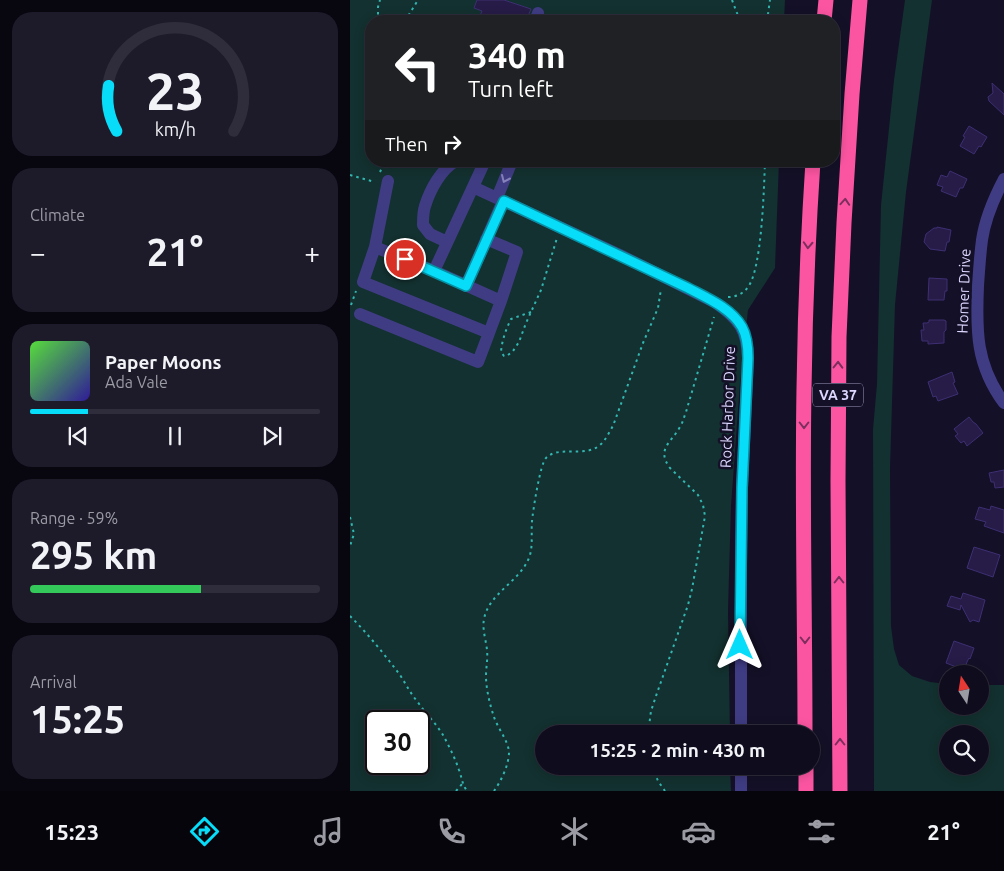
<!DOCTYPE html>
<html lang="en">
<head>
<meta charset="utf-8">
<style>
  body { margin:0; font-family:Ubuntu,sans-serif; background:#1d1a2a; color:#f1f3f6; height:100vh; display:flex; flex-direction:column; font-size:19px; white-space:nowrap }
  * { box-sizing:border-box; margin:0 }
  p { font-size:16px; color:#9b9ba4 }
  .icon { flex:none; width:28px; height:28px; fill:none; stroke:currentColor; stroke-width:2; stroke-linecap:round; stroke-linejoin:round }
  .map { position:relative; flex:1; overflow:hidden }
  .drawer { display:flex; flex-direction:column; gap:12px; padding:12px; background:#080710; width:350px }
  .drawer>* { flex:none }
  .banner { position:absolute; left:15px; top:15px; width:475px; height:152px; border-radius:20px; box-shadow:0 2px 12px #0003,0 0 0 1px #2f2c3b; background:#202124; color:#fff; overflow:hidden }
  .needle { width:32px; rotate:348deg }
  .controls { position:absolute; left:589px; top:665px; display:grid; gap:10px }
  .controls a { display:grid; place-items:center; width:50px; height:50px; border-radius:50%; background:#0f0c1d; box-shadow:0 2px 12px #0003,0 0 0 1px #2f2c3b; font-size:25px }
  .speed { position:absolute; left:15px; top:710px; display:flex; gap:10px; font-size:25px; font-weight:700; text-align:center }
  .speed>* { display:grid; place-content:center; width:65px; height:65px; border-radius:50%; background:#0f0c1d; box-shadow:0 2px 12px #0003,0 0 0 1px #2f2c3b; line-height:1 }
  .speed .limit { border:2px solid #111; border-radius:8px; background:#fff; color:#111 }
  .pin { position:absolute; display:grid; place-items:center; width:42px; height:42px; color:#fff; margin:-21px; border:2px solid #fff; border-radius:50%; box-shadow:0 1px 5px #0007 }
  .me { position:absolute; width:55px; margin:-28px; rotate:0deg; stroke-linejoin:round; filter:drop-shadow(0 0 4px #0008) }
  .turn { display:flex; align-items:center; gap:18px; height:105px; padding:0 20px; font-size:22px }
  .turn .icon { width:65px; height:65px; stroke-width:2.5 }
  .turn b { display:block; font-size:35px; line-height:42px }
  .then { display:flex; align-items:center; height:48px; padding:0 20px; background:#0003; gap:10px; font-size:19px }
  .big { font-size:38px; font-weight:700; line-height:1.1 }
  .drawer .card { flex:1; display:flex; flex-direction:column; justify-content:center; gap:8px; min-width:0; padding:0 18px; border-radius:20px; background:#1d1a2a }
  .drawer .dial { align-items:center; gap:0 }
  .dial svg { height:130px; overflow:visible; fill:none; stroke:#2f2c3b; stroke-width:7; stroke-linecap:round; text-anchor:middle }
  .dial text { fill:#f1f3f6; stroke:none }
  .song { display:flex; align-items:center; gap:15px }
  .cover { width:60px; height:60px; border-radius:8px; background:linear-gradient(135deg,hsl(110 70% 55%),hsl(250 70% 35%)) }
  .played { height:5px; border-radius:2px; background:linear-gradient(90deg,#07ddf9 20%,#2f2c3b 20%) }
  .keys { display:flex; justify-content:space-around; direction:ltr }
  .heat { display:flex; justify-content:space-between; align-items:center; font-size:28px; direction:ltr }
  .charge { height:8px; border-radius:4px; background:linear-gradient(90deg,#34c759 59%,#2f2c3b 0) }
  .trip { position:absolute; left:185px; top:725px; width:285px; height:50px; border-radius:25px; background:#0f0c1d; box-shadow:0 2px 12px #0003,0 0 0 1px #2f2c3b; font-weight:700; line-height:50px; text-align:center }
  .tabs { display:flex; height:80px; justify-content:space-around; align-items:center; background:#06050c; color:#9b9ba4 }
  .tabs .icon { width:35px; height:35px }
  .tabs .selected { color:#07ddf9 }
  .tabs b { font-size:22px; color:#f1f3f6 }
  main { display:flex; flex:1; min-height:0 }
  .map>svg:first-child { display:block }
</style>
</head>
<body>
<main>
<section class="drawer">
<div class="card dial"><svg viewBox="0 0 100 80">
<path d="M14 69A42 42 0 1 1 86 69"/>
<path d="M14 69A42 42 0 0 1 9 41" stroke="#07ddf9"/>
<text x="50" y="56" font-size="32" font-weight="700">23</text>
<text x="50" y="72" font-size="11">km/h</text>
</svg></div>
<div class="card"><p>Climate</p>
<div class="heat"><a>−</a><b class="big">21°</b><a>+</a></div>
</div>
<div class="card">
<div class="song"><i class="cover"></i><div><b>Paper Moons</b><p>Ada Vale</p></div></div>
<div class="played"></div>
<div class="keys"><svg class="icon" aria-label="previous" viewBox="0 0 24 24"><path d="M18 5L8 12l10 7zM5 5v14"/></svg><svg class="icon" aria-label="pause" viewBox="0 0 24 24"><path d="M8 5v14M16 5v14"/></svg><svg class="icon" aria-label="next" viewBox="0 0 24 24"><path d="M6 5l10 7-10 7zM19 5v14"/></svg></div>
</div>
<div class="card"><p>Range · 59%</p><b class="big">295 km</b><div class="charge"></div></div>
<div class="card"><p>Arrival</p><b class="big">15:25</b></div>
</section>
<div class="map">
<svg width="654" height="791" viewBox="0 0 654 791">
  <rect width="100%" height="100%" fill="#141027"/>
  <path fill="#133130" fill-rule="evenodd" d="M0,0h435l-1,21h-413v140h408l-4,107 -27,42 -8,73 -9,123 -3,105 2,123h-186v32h186l1,25h-381zM26,721h43v43h-43z
    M555,0h27l-26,192 -11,113 -5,164 1,157 3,23 5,16 13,11 18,6 17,2 1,22h32v-21h24v106h-130l-1,-362 4,-45 4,-179 13,-125zM598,734h32v32h-32z"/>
  <path fill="#261c47" stroke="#3e2f73" d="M127,0h27l27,9 -5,12h-48l4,-10 -8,-3z
    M642,83l12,11v21l-15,-14 -1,-4 5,-4z
    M619,126l18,11 -6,10 -2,-1 -5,8 -14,-8 5,-9 -2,-1z
    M600,171l17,8 -4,9h-3l-4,9 -15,-6 2,-4 -6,-2 4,-10 6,2z
    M587,227l14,3 -2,12h-2l-2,9 -15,-2 -6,-7 2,-8 8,-6h3z
    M579,278l18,1v12h-2l-1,9h-16z
    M579,320h15l2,1v9l-2,2v11l-16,1v-3h-6l-1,-11h3l-1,-7h4l2,-1z
    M602,372l3,10 -2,1 5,11 -20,7 -2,-5 -3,1 -5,-15z
    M619,417l4,5 3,2 7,9 -16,13 -3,-5 -3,2 -6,-7 3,-2 -4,-5z
    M654,470v17l-9,1 -1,-6h-3l-2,-9z
    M641,506l13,4v23l-20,-7 2,-4 -11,-3 4,-12 11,3z
    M624,547l26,8 -7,22 -26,-9z
    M613,593l22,7 -6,22 -6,-2 -3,2 -9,-17 -1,5 -13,-4 4,-10 10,3z
    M604,641l20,7 -4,11 -1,-1 -2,4 -3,8 -18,-7z"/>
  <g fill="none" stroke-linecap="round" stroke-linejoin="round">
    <path stroke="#33b6b1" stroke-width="2" stroke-dasharray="2.5 4" stroke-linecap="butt" d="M382,0l8,21
      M28,21v-14l2,-7
      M55,21l13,-21
      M417,21l3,-21
      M30,172l5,-11
      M0,175l25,7
      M378,297c8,0 15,-3 20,-10 14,-18 16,-100 17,-126
      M1,305l5,-14
      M181,312l-20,7c-5,10 -9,21 -10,33l3,4 4,-1 5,-4 6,-9 7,-19 15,-33 16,-52
      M0,517l4,17 -4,12
      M0,616c18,18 35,39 50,59 6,9 10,18 17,26 8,12 18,21 26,34 6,11 12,23 16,35 3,8 3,14 8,21
      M298,734l3,-23 5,-15 32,-91 4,-16 13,-73 -2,-11 -5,-10 -28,-27c-14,-19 1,-25 10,-41 3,-5 4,-10 6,-15l28,-95
      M302,766l6,15 7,10
      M106,791l6,-7
      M144,791c7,-10 15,-26 15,-39 -1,-12 -11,-23 -15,-35 -4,-12 -8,-28 -8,-41 0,-9 2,-17 1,-26 -1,-10 -5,-21 -3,-31 5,-27 38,-38 46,-64 3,-11 1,-23 2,-34 1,-10 8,-57 14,-63 12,-13 40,0 54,-13 6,-5 9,-13 13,-19l30,-83 15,-35 3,-19"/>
    <path stroke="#403c84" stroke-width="12" d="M185,21l3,-8
      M654,179c-10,19 -19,40 -22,61 -2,15 -3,31 -4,46 -2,45 -2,79 26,117
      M123,187l151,70 92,46c23,16 31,27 32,55l-6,130 -1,77v169
      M147,198l15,-37
      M136,239l31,13 -16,49
      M97,242l-17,-8 -7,-9c0,-6 0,-13 2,-19 5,-16 16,-37 31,-45
      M25,247l13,-66
      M84,271l-59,-24 -12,35 126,51 12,-32 -67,-30 51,-110
      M116,286l37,-85
      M10,314l118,48 11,-29
      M391,791v-25"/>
    <path stroke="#fb55a1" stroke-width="15" d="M474,21l2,-21
      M455,734c0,-115 -3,-230 -1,-345 1,-76 4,-152 9,-228
      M456,766v25
      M490,791l-2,-310 1,-144 5,-114 8,-129 8,-94"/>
  </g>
  <defs><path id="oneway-chevron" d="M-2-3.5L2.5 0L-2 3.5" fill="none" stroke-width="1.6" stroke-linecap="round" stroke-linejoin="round" transform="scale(1.25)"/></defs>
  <use stroke="#8682bb" href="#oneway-chevron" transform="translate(155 179) rotate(114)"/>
  <g stroke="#7c2f5e">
    <use href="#oneway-chevron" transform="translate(495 202) rotate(-86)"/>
    <use href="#oneway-chevron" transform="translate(458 245) rotate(93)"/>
    <use href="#oneway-chevron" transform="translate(488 365) rotate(-89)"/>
    <use href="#oneway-chevron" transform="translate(454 425) rotate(90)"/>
    <use href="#oneway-chevron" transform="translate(489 580) rotate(-90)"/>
    <use href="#oneway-chevron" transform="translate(455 640) rotate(90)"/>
    <use href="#oneway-chevron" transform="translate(490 742) rotate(-90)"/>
  </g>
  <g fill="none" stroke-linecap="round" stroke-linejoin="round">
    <g stroke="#0590a2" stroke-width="12">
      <path id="route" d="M55,259l61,27 38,-85 184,87c19,10 43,20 54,39 5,9 6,21 6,31l-6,130 -2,157"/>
    </g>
    <use href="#route" stroke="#07ddf9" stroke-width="9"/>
  </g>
  <g text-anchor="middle" stroke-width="5" stroke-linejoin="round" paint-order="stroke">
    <rect fill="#141027" stroke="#a09bbe" stroke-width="1" x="463" y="383.5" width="50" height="23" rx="4"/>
    <g font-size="14" font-weight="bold" fill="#dcd7fe">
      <text x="488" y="400">VA 37</text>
    </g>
    <g font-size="15" fill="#dcd7fe" stroke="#141027">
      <text transform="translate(614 291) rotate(-88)" y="5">Homer Drive</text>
      <text transform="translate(378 407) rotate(-88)" y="5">Rock Harbor Drive</text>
    </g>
  </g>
</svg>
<div class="controls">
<a><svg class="needle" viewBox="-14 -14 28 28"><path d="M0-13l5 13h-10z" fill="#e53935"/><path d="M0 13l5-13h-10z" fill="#9b9ba4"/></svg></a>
<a><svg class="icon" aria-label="search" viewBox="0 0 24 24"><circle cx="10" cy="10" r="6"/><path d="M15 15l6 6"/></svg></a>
</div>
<div class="speed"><div class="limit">30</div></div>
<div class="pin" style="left:55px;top:259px;background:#d93025"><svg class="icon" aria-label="arrive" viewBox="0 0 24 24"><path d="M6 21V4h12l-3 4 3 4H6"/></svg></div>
<svg class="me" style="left:390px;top:645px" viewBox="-20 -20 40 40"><path d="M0-17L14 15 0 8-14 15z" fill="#07ddf9" stroke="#fff" stroke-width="4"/></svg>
<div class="trip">15:25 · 2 min · 430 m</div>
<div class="banner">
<div class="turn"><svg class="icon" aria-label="left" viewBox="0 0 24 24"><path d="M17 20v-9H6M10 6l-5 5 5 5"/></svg><div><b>340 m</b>Turn left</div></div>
<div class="then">Then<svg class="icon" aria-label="right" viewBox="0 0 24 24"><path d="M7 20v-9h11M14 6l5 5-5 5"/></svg></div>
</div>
</div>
</main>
<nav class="tabs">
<b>15:23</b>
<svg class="icon selected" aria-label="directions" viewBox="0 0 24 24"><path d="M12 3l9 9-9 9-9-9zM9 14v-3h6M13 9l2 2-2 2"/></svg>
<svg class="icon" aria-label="music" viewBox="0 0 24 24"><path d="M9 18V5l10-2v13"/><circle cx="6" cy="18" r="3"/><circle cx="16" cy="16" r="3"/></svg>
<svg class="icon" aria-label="phone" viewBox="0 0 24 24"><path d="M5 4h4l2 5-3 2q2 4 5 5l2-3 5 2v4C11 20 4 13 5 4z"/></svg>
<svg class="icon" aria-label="climate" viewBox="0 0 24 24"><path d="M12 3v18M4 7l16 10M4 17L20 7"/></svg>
<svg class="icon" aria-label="car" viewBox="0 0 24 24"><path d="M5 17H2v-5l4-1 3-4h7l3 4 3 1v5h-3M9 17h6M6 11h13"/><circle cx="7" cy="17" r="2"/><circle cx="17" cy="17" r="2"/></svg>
<svg class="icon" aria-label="filters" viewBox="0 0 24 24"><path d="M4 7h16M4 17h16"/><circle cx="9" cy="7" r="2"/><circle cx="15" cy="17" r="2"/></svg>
<b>21°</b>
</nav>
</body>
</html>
